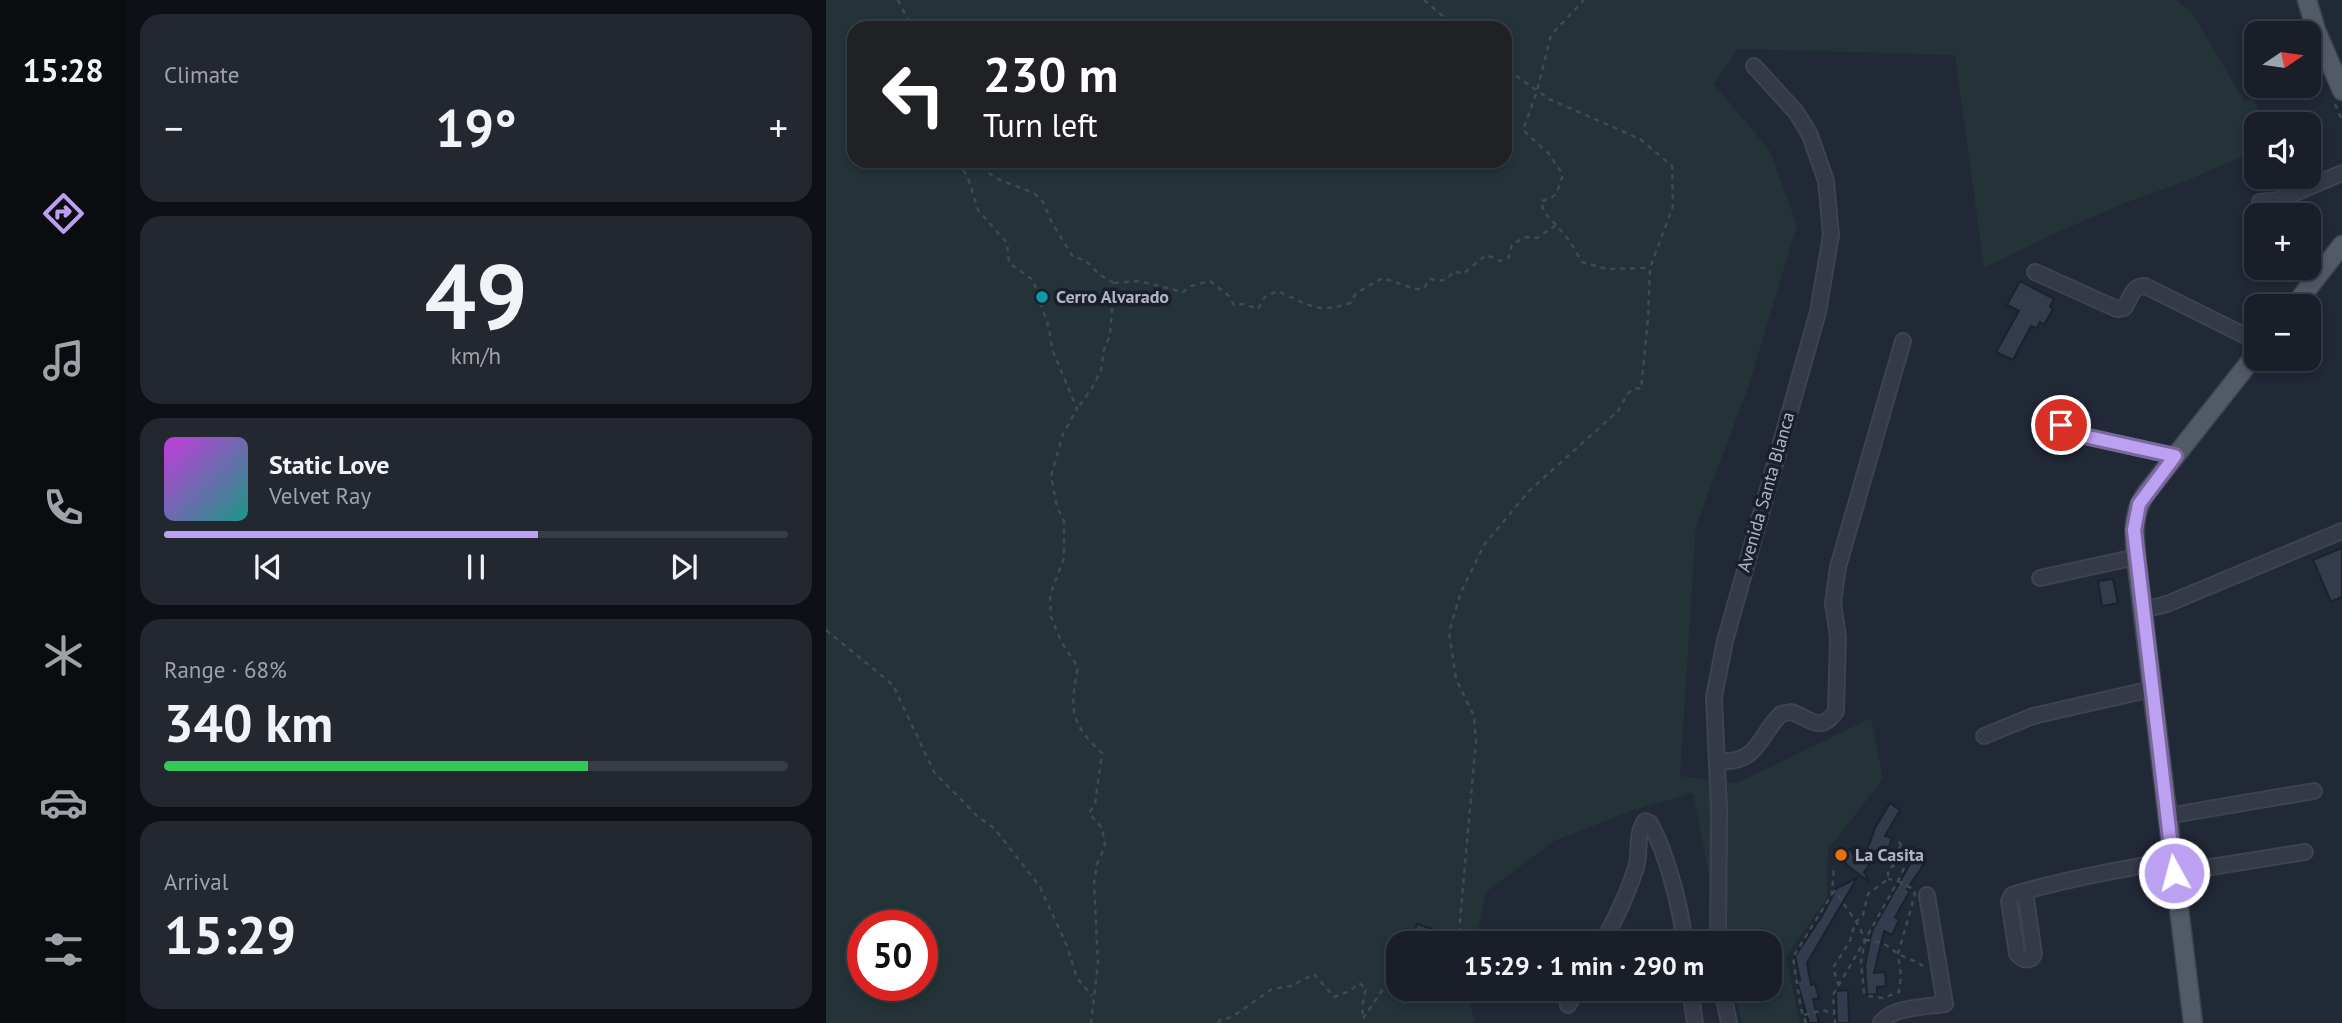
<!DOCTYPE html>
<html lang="en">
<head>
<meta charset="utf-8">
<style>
  body { margin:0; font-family:"PT Sans",sans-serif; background:#222730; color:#f1f3f6; height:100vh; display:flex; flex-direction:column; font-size:26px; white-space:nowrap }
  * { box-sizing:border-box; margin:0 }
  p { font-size:23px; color:#9fa2a8 }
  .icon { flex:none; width:38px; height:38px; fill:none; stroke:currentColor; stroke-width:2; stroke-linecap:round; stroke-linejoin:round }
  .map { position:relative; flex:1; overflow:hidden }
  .sheet { display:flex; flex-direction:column; gap:14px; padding:14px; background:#0e1016; width:700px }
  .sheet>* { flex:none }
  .banner { position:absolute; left:21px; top:21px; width:665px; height:147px; border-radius:21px; box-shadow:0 4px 10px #0003,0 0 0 2px #373c45; background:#202124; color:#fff; overflow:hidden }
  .needle { width:46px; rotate:77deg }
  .fabs { position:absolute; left:1418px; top:21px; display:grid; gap:14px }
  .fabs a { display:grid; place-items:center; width:77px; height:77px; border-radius:14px; background:#191e28; box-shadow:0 4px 10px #0003,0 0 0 2px #373c45; font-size:35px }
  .speed { position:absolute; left:21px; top:910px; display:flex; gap:14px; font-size:35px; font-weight:700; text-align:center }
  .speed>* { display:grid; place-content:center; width:91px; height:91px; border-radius:50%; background:#191e28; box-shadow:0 4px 10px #0003,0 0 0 2px #373c45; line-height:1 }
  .speed .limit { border:10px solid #d22; background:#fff; color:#111 }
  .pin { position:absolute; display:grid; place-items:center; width:60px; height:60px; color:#fff; margin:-30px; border:4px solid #fff; border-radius:50%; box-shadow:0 2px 7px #0007 }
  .me { position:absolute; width:77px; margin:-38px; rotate:353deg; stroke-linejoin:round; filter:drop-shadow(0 0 5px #0008) }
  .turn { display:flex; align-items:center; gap:24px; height:147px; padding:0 21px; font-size:32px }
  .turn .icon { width:91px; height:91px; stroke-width:2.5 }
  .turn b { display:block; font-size:49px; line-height:60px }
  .big { font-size:52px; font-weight:800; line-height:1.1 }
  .sheet .card { flex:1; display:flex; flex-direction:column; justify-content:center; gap:10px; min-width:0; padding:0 24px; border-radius:21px; background:#222730 }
  .sheet .dial { align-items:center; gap:0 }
  .dial b { font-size:91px; line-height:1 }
  .song { display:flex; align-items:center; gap:21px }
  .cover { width:84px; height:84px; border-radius:10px; background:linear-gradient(135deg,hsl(290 70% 55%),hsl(170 70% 35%)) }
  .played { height:7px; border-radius:4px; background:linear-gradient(90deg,#bca0f2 60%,#373c45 60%) }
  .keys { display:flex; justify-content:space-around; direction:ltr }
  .heat { display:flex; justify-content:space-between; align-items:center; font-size:38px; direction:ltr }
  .charge { height:10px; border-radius:5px; background:linear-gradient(90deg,#34c759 68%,#373c45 0) }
  .trip { position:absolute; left:560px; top:931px; width:396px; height:70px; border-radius:21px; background:#191e28; box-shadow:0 4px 10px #0003,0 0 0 2px #373c45; font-weight:800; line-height:70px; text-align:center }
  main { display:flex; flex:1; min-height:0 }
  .dock { display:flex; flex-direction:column; width:126px; justify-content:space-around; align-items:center; background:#0a0c10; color:#9fa2a8 }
  .dock .icon { width:49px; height:49px }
  .dock .selected { color:#bca0f2 }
  .dock b { font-size:32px; color:#f1f3f6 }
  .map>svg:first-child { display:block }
</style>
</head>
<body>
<main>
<nav class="dock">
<b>15:28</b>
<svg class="icon selected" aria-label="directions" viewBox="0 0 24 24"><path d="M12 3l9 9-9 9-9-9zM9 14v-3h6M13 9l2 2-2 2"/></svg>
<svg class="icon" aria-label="music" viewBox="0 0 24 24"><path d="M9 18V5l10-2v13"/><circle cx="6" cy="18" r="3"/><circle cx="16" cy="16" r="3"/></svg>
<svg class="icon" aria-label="phone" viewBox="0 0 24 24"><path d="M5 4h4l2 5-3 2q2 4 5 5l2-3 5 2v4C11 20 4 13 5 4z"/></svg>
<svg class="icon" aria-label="climate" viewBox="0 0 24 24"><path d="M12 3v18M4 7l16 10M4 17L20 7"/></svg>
<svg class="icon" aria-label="car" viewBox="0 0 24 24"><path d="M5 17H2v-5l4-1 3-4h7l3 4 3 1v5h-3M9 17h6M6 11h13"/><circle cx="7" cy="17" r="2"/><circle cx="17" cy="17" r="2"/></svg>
<svg class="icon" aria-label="filters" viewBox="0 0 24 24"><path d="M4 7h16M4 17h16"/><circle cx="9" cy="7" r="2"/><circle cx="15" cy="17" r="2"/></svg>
</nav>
<section class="sheet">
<div class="card"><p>Climate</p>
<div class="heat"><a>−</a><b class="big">19°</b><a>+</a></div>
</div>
<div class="card dial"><b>49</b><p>km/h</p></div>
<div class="card">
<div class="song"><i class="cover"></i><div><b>Static Love</b><p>Velvet Ray</p></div></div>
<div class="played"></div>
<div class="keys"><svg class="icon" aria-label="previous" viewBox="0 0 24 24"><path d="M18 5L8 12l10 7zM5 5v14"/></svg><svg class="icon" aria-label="pause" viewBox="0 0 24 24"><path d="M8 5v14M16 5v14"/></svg><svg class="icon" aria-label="next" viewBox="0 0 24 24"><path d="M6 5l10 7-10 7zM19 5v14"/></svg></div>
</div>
<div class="card"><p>Range · 68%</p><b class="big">340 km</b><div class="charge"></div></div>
<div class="card"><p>Arrival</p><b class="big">15:29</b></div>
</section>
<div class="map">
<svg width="1516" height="1023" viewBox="0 0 1516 1023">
  <rect width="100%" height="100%" fill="#212836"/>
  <path fill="#233337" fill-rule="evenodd" d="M0,0h1351l16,14 51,87 9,-2 12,25h-9v27l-75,32 -59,21 -68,30 -70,34 -29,-213 -217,-6 -24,35 56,67 27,74 -48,160 -53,141 -16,250 57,7 134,-65 12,61 -55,71 -1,48 -41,59 14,66h-58l-9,-34h36v-46h-47l-29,-150 -59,17 -80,31 -68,51 -11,51h-77v46h67l11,34h-650zM28,28h651v133h-651zM37,926h59v59h-59z"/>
  <path fill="#333c4d" stroke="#1c212d" stroke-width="2" d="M1194,281l34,18 -4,8 3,2 -9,16 -4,-3 -3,6 -6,-2 -18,34 -17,-8 23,-41 -12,-6z
    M1516,548v49l-11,5 -18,-42z
    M1287,579l5,24 -16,3 -4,-25z
    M1064,803l10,7 -15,26 7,2 -5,15 -7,-3 -16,22 5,10 -22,-17 -6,-10 9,-6 7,12 12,-16 6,-17z
    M1088,857l10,7 -17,25 3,2 -15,26 4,3 -7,15 -8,-4 -10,42 11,-1 1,14 -9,1v7l-10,1 -2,-29 7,-35z
    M1031,878l-50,85 4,22 4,-1 4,14 -6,1 6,24h-10l-12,-42 3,-1 -5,-24 27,-40 15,-28z
    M591,924l15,5 -5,14h-16z
    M1022,990l1,33h-12l-1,-32z"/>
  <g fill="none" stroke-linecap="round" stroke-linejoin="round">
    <g stroke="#3e4350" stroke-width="18">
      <path id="minor" d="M1434,202l19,-2 63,-27
        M1209,272l82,37 7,-1c7,-9 7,-22 21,-22l111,55
        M1235,425l14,9 100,22
        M1214,578l96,-21
        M1317,610l24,-6 175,-73
        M1158,736l49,-20 119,-27
        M892,761c41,3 40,-25 63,-47l10,-2c18,5 29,23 45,-1l2,-74 -5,-34 5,-36 65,-226
        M1341,816l147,-25
        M1348,873l131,-21
        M1199,891l9,63 -2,4c-7,3 -10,1 -15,-4l-8,-53 3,-6c52,-16 107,-25 160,-35
        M776,943c14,-24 25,-48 34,-75 5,-16 -1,-32 9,-47l5,2c18,33 30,83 35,120
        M892,943l1,-133 -5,-113 11,-56 93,-329 13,-77 -5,-54 -16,-46 -14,-23 -42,-46
        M864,989l5,34
        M896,989l7,34
        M742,1005l9,-16
        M1055,1023c9,-16 46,-16 64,-19l-18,-109"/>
    </g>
    <g stroke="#3e4350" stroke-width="21">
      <path id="major" d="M1481,0l9,30 26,61
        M1468,306l48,-61
        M1367,1023l-57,-466c-2,-24 -4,-45 11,-65l109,-138"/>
    </g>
    <path stroke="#3c4c4f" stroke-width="2.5" stroke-dasharray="5 5" stroke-linecap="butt" d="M72,0l14,28
      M598,0l33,28
      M1509,104l7,16
      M133,161l10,20 9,29 29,33 2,20 24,17 16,48 3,21 25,60 -14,25 -12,42 6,31 7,14v37l-14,37 1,22 11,26 16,24c-8,41 -9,56 24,86l-7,51 -6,9 13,15 3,18 -8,18 -3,19 4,80 -7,60
      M136,165l16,-1 17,14 39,15 9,9 8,19 22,36 12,3 15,15 14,8 -4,52 -6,15 -3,20 -9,18 -15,21
      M730,225l-12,-13 -3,-11c19,-4 15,-10 22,-26l-14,-21 -26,-24 14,-39 14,-56 33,-35
      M288,283l25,-2 44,11 8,-6 19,-5 19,15 5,9 10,-1 14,5 7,-12 12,-6c30,12 39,24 73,12l6,-10 27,-15 32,11h8l7,-10c13,3 16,2 24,-8l9,3 23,-19 15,6 8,-4 3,-13 14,-7 11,1 19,-13 13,15 13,22 25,7 42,-1
      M0,630l67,55 41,87 43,44 18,13 45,58 27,59 10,32 15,18
      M1072,881l15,8 2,5 -17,60 3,22 -2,16 -16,6 -16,-2 -3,-4 -3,-30 4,-22z
      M1006,894l3,-3 24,35 6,14 -32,55 2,28
      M1039,940c19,2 17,2 32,13 6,4 17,7 26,13
      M632,943l18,-202 -2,-25 -18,-37 -7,-47 12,-40 23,-47 45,-54 89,-80 10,-18 8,-5 5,1 7,-71 2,-50 23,-62 -1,-40 -32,-27 -91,-40 -44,-31
      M1013,986l-6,-18 17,-27 5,-18 8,-8 5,-21 20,-15v-9c12,-9 13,-15 11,-29l9,19 -10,21 -10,-2
      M574,989l4,16 19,-16
      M978,1015l19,-5 11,4
      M392,1023l2,-3 12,-3 40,-28 19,-3 23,-12 20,23 16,-6 9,-8 7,5 -4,18 1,13 24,-36 8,-3 3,4
      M980,1023l-5,-14 -8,-52 39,-63 2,-28"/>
    <use href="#minor" stroke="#343a47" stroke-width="14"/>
    <use href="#major" stroke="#525967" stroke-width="18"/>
  </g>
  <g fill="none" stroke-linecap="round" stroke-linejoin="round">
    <g stroke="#7a689d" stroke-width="18">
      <path id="route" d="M1235,425l14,9 100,22 -36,48 -5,26 40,343"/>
    </g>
    <use href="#route" stroke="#bca0f2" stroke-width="12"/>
  </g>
  <circle fill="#0f9aa8" stroke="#1a1f2b" stroke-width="2.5" cx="216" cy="297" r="7"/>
  <circle fill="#e8710a" stroke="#1a1f2b" stroke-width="2.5" cx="1015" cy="855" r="7"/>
  <g text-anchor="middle" stroke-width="7" stroke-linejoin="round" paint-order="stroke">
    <g font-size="18" font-weight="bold" fill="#afb5c3" stroke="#1a1f2b" text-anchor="start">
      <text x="230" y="303">Cerro Alvarado</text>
      <text x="1029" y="861">La Casita</text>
    </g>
    <g font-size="18" fill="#afb5c3" stroke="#1a1f2b">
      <text transform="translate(940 492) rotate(-74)" y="6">Avenida Santa Blanca</text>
    </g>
  </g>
</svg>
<div class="fabs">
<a><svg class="needle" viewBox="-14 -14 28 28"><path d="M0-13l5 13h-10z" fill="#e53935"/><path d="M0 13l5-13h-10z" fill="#9fa2a8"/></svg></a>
<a><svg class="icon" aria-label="sound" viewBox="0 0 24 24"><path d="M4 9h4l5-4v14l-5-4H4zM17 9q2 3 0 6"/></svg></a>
<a>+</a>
<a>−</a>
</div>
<div class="speed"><div class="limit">50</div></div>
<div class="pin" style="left:1235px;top:425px;background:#d93025"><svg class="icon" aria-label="arrive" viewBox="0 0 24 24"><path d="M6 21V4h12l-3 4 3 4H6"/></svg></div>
<svg class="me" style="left:1348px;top:873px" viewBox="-20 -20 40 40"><circle r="17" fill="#bca0f2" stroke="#fff" stroke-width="3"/><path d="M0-11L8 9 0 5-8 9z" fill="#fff"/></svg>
<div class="trip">15:29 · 1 min · 290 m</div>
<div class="banner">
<div class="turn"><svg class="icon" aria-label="left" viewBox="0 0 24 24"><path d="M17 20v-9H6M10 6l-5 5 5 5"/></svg><div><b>230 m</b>Turn left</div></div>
</div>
</div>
</main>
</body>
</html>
